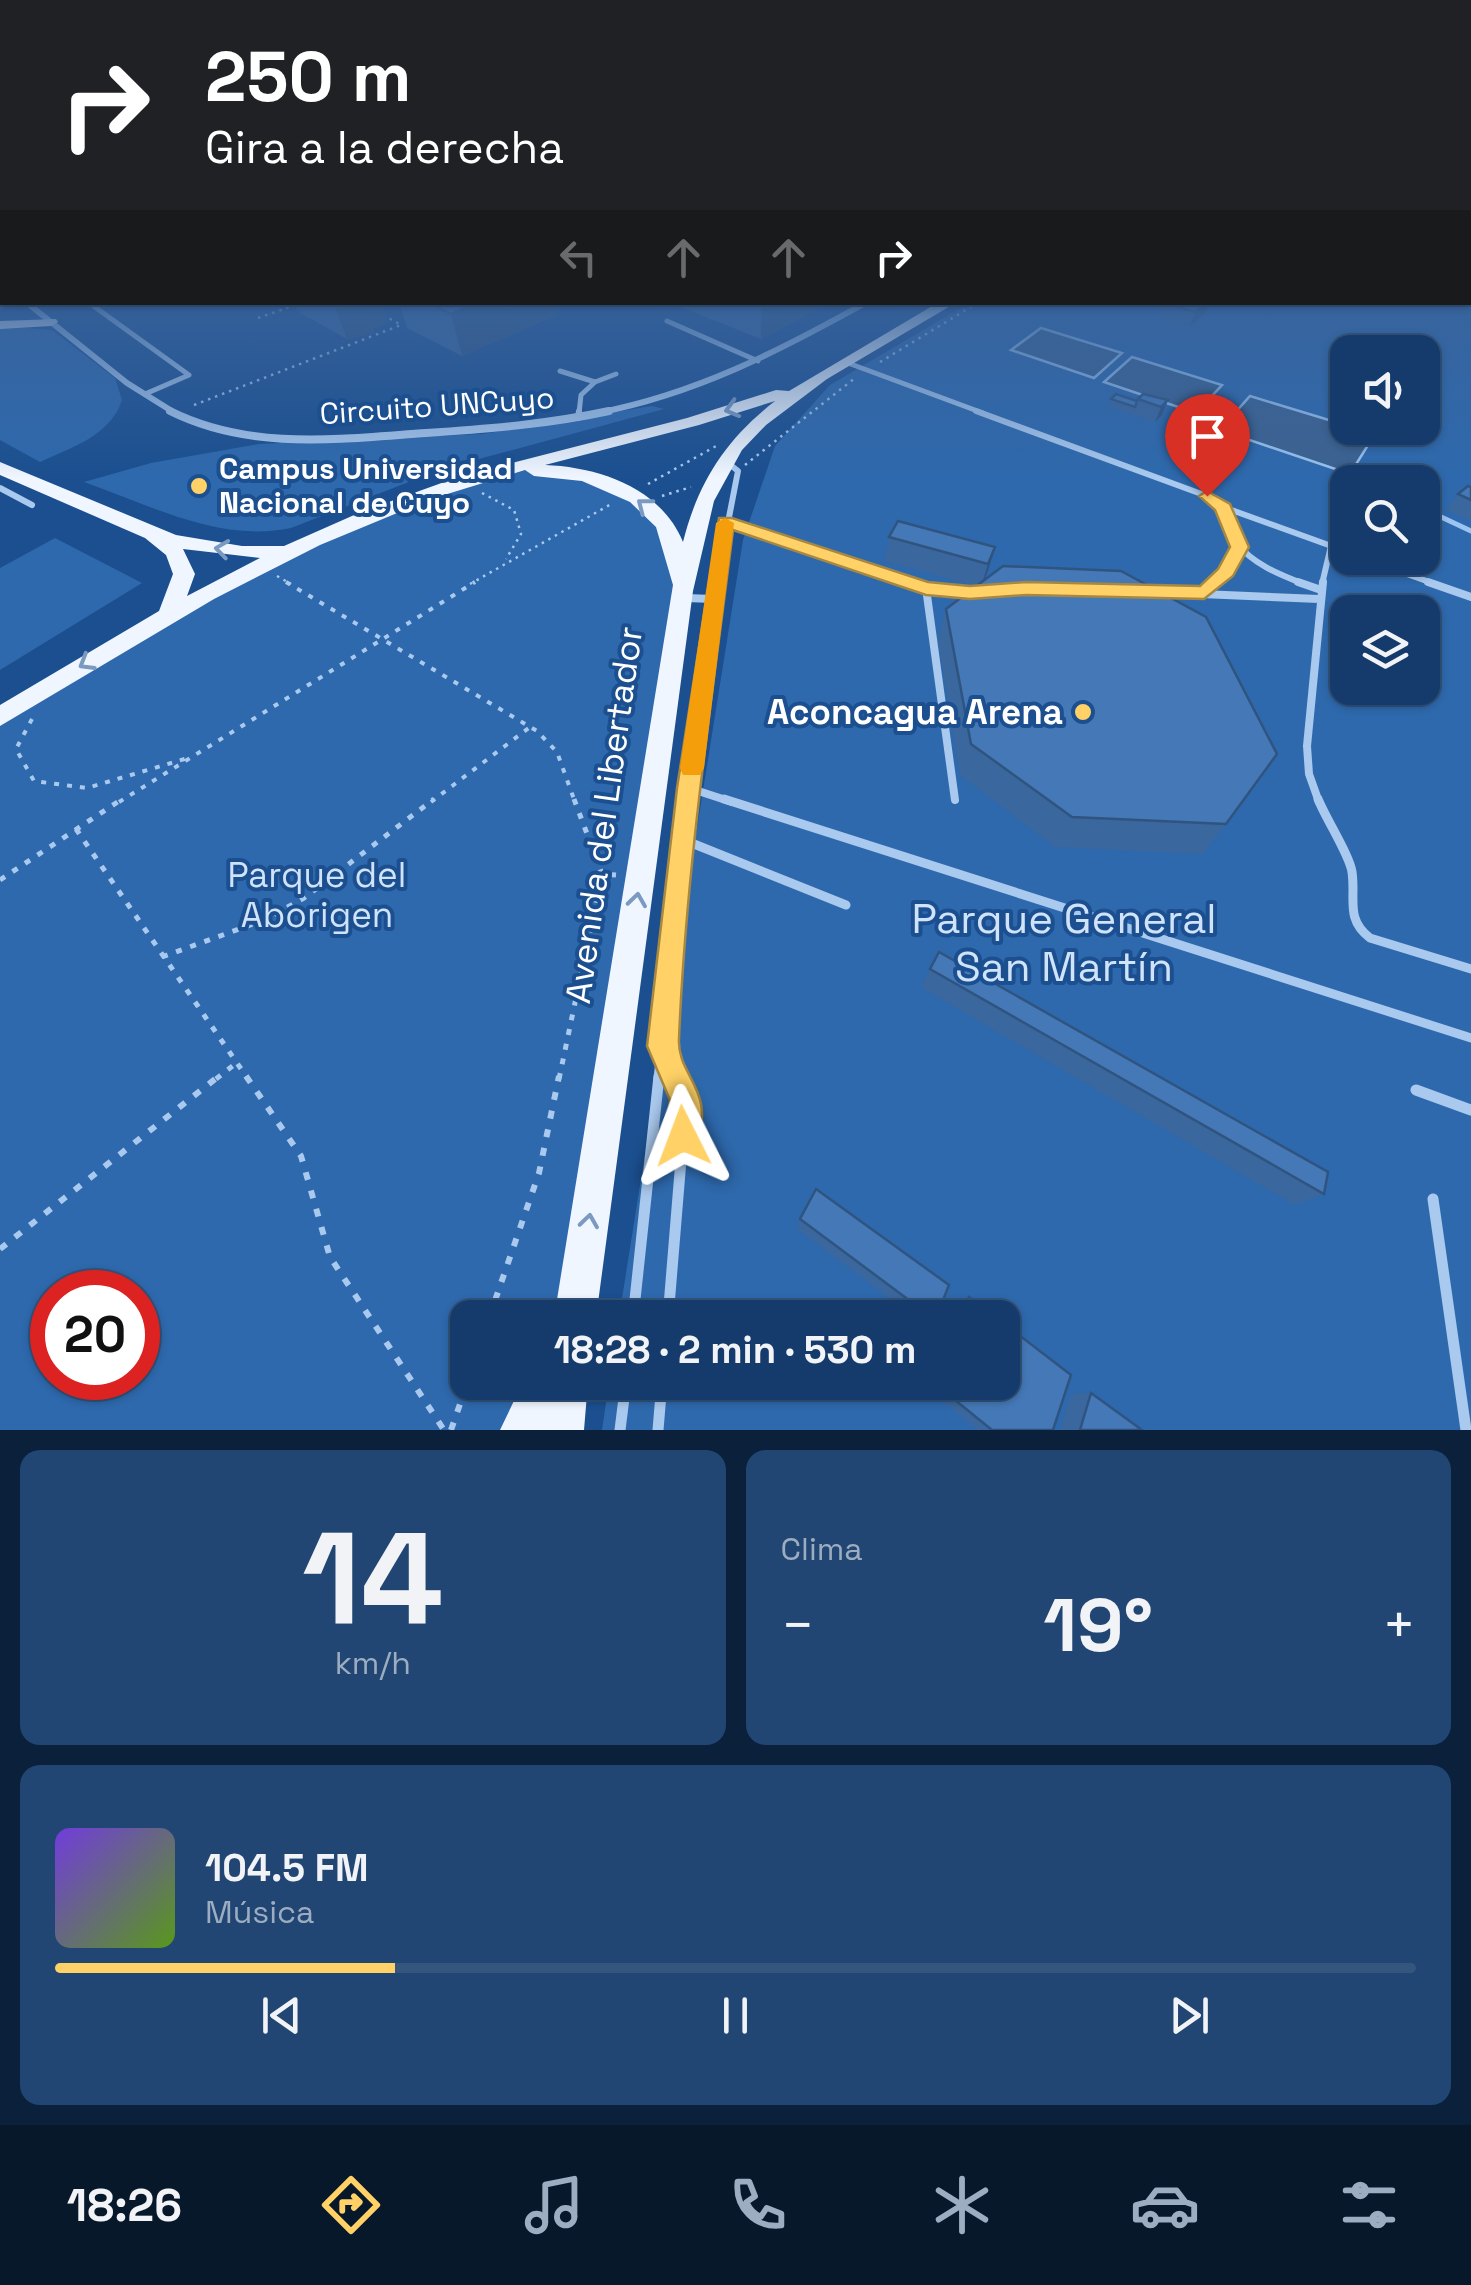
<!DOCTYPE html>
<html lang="es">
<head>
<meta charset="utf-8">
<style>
  body { margin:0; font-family:"Space Grotesk",sans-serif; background:#214673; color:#f1f3f6; height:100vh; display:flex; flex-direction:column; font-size:38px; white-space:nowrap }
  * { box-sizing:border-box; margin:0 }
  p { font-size:32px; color:#9dadc1 }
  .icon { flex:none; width:55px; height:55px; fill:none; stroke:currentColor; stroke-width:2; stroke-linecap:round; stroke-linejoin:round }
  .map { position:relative; height:1430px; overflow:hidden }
  .panel { display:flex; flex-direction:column; gap:20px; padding:20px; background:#0b203b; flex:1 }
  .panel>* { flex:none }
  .banner { position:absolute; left:0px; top:0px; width:1472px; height:305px; box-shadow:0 2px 8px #0004,0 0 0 2px #33557e; background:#202124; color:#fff; overflow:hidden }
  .buttons { position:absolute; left:1330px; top:335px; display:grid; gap:20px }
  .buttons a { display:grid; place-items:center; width:110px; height:110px; border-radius:20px; background:#143b6b; box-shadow:0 2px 8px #0004,0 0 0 2px #33557e; font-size:50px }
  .speed { position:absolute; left:30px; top:1270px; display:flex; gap:20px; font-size:50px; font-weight:700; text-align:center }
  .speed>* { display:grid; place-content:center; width:130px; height:130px; border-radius:50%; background:#143b6b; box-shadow:0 2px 8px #0004,0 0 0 2px #33557e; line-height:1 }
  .speed .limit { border:15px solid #d22; background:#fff; color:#111 }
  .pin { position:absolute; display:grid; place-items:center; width:85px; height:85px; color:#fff; margin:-102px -42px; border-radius:50% 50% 50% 0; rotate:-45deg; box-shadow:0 0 10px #0007 }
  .pin .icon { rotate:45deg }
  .me { position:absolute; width:110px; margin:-55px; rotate:357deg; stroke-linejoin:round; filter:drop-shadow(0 0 8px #0008) }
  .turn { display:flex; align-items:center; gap:35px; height:210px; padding:0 40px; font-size:45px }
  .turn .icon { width:130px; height:130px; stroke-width:2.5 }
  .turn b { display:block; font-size:70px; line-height:85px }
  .lanes { display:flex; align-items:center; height:95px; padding:0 40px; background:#0003; justify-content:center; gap:50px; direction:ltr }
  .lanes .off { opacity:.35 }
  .big { font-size:75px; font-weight:600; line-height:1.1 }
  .panel .card { flex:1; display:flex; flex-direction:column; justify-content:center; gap:15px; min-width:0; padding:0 35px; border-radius:20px; background:#214673 }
  .panel .dial { align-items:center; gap:0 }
  .dial b { font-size:130px; line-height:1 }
  .song { display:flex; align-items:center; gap:30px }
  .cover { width:120px; height:120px; border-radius:15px; background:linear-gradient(135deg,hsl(260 70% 55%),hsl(90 70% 35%)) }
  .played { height:10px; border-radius:5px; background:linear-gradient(90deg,#ffd166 25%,#33557e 25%) }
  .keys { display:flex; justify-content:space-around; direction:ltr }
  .heat { display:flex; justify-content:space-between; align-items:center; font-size:55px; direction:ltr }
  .panel .tiles { flex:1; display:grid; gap:20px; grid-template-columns:1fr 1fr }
  .card:last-child { grid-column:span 2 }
  .trip { position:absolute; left:450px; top:1300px; width:570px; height:100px; border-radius:20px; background:#143b6b; box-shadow:0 2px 8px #0004,0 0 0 2px #33557e; font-weight:600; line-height:100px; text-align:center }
  .tabs { display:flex; height:160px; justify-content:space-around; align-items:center; background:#08182b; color:#9dadc1 }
  .tabs .icon { width:70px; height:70px }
  .tabs .active { color:#ffd166 }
  .tabs b { font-size:45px; color:#f1f3f6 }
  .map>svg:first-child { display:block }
</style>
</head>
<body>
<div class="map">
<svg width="1471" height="1430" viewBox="0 0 1471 1430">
  <rect width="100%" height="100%" fill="#1b4f8f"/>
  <path fill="#2e69ad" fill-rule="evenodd" d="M1471,277v1153h-869l7,-47 393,-1v-64l-383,-1 124,-777 32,-94 55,-61 139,-82 501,-1zM1348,352h74v76h-74zM1348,482h74v76h-74zM1348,612h74v76h-74z
    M0,326l52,4 63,48 7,22c-12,36 -50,47 -82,62l-40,-22z
    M652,406l12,3 -222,60 -151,59c-72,15 -141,-23 -207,-46l67,-19 108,-19 223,-10z
    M529,470l34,2 85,34 30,57 -103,754 -107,1v64l78,1 -24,47h-522v-713l298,-168 206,-78zM52,1292h86v86h-86z
    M55,538l87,45 -142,87v-102z"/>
  <path fill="#3c6290" stroke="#9cc4f0" stroke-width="2.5" d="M1041,328l81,25 -28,25 -83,-28z
    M1132,357l90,28 -26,28 -92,-31z
    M1250,396l125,38 -25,40 -130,-44z"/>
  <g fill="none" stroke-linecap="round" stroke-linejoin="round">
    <path stroke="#9cc4f0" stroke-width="5" d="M1360,479l7,3
      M1422,508l49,23"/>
    <path stroke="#a9c9ee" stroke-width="2.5" stroke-dasharray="2.5 5" stroke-linecap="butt" d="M258,318l46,-16
      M880,362l99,-60
      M194,405l207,-80 -16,-9
      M745,465l110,-87
      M648,484l70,-39
      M482,493l32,17 7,24 -15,25
      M662,496l29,-9
      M277,576l14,8
      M470,584l143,-81"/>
    <path stroke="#a9c9ee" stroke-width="4" stroke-dasharray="5 8" stroke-linecap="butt" d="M286,582l251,149 20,21 18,50
      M32,719l-16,30 18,32 53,7 101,-30
      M119,802l356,-220
      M431,802l99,-75"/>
    <path stroke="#a9c9ee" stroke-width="5" stroke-dasharray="6 9" stroke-linecap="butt" d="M574,799l28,75 14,1
      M76,829l172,250
      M0,880l122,-81
      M162,957l102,-37 40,-22 130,-99
      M216,1079l19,-15
      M559,1079l43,-205"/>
    <path stroke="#a9c9ee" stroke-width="6" stroke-dasharray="8 11" stroke-linecap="butt" d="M246,1076l55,80 29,101 114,173
      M0,1249l219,-173
      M489,1318l50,-145 20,-97
      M451,1430l17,-49"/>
    <path stroke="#a9c9ee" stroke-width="5" d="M88,302l101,73 -44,19
      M667,321l91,40
      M848,363l135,50
      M560,371l35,11 21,-8
      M579,413l2,-18 14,-13"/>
    <path stroke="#a9c9ee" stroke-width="6" d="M976,411l231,85c16,14 18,31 30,47 15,21 44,32 67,41
      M578,418l1,-7
      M0,488l32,17
      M1223,507l125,45
      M726,521l189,63
      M1362,558l73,26
      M716,584l22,-113 -10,-8
      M1213,584l13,-12 13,-25
      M1322,584l9,-38"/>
    <path stroke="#a9c9ee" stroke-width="8" d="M907,582l19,6 49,4
      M1298,582l23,8
      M1428,582l43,15
      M926,588l29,212
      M1154,592l165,7
      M1204,593l12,-11
      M686,598l27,1
      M689,788l43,14
      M688,802l28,-220
      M1319,802l-10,-28 -2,-28 16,-164"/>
    <path stroke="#a9c9ee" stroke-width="9" d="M724,799l747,239
      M1318,799c8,20 32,57 34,73 4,27 -7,47 18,66l101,31
      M684,840l162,65
      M663,1048l14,31
      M658,1079l30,-280"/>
    <path stroke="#a9c9ee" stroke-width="11" d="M1416,1090l55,20
      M1433,1199l33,231
      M633,1318l26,-242
      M668,1318l18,-219 -10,-23
      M620,1430l6,-48
      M658,1430l4,-48"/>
    <path stroke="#a9c9ee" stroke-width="6" d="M26,302l101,81 48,30
      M597,413c99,-19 182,-62 270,-111"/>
    <path stroke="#a9c9ee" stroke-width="8" d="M170,411c80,40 169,28 256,22 62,-4 123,-9 183,-22"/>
    <path fill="#f0f6ff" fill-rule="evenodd" d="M939,302h18l-130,77 -61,46 -24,25 -28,51 -21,90 -97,727h-42l119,-733 -17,-58 -26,-25 -48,-21 -48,-5 -9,-6 -94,29 -111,46 -106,54 -214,127v-21l159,-94 14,-37 -7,-19 -21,-17 -145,-63v-13l176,73 66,11h42l77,-34 100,-36 226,-58 89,-28 13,1zM775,401c-49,38 -77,81 -92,141 -22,-54 -84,-75 -138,-77l154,-40zM183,549l77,9 -73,38 8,-22z
      M56,319l2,3 -7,4 -51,3v-8z
      M523,1382h65l-4,48h-84z"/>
  </g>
  <path fill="#3a679d" d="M293,302h88l7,21 -16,6 2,4 -27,6 -50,-28z
    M399,302h158l2,12 -97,42 -55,-28z
    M668,302h163l-70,37z
    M1166,303l40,10 -16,13 -29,-9z
    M1111,399l26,2 1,-2 30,1 -6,15 -7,7 -47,-16z
    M1471,487v30l-3,3 -22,-10 12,-16z
    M889,537l106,10 -11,34 242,243 -24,30 -147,-7 -95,-72 -22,-134 8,-32 30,-23 -91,-25z
    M930,969l394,225 -29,11 -373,-217z
    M800,1219l136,99h-20l-119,-89z
    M969,1297l27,21h-45l6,-14z
    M924,1382h78l51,48h-75l-55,-45z
    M1091,1393l51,37h-82l11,-36z"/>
  <path fill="#305480" d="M333,302h48l7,21 -16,6 2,4 -27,6z
    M479,302h78l2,12 -97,42 -11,-42z
    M762,302h69l-70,37z
    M1208,302h2l-4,11 -16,13 5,-14z
    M1168,400l-6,15 -7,7 6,-15z
    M995,547l-7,24 -7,16 7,-23z"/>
  <path fill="#4478b7" stroke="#305480" stroke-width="2.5" d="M427,302h52l-28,12z
    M1167,302h41l-13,10 -29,-9z
    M1116,394l21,7 -2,6 -24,-8z
    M1143,394l25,6 -7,7 -23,-8z
    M1468,486l3,1v13l-13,-6z
    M898,521l97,26 -7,17 -99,-27z
    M1003,566l118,5 85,46 71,137 -51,70 -154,-7 -101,-73 -25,-135z
    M939,952l389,220 -4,22 -394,-225z
    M816,1189l133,96 -13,33h-3l-133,-99z
    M969,1297l27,21h-35z
    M1002,1322l69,53 -18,55h-61l-58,-47 68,-1z
    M1091,1393l51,37h-62z"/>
  <defs><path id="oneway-chevron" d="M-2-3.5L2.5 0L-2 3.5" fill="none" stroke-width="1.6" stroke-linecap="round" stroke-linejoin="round" transform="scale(2.5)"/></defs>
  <g stroke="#7b9ac1">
    <use href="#oneway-chevron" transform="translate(732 409) rotate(164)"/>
    <use href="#oneway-chevron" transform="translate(644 505) rotate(-142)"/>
    <use href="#oneway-chevron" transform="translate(222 549) rotate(-172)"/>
    <use href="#oneway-chevron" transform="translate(86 663) rotate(149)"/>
    <use href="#oneway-chevron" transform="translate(637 900) rotate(-82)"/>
    <use href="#oneway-chevron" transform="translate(589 1221) rotate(-82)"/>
  </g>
  <linearGradient id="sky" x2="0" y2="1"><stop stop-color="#0f2b4f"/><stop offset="0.58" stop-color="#39639b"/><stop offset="1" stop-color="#39639b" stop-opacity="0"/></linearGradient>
  <rect width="1471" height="478" fill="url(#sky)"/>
  <path fill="#ffd166" stroke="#a68842" stroke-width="2.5" d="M1207,491l23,13 19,43 -16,29 -29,23 -178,-4 -56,4 -44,-4 -193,-65c-21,169 -47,339 -54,509 -2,38 39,51 16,108l-12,5 -12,-5 -5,-11 4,-36 -23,-54 30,-258 42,-270h13l196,64 42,4 56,-4 174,4 18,-17 12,-22 -15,-37 -16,-14z"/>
  <path fill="#f59e0b" d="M725,518l9,5 -30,245 -4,7h-17l-3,-7 36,-245z"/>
  <g fill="#ffd166" stroke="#1b4f8f" stroke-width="4">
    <circle cx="199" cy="486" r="10"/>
    <circle cx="1083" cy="712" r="10"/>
  </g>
  <g text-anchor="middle" stroke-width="8" stroke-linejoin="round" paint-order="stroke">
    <g font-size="30" fill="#fff" stroke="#1b4f8f">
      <text transform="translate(437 406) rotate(-4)" y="10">Circuito UNCuyo</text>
    </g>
    <g font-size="30" font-weight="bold" fill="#fff" stroke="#1b4f8f" text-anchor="start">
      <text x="219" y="479">Campus Universidad<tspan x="219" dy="34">Nacional de Cuyo</tspan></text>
    </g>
    <g font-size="35" font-weight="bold" fill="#fff" stroke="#1b4f8f" text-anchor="end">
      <text x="1063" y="724">Aconcagua Arena</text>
    </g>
    <g font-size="35" fill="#fff" stroke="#1b4f8f">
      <text transform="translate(604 815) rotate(-82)" y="12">Avenida del Libertador</text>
    </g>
    <g font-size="35" fill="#cfe3fa" stroke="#1b4f8f">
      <text x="317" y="887">Parque del<tspan x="317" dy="40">Aborigen</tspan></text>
    </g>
    <g font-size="42" fill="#cfe3fa" stroke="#1b4f8f">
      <text x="1064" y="933">Parque General<tspan x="1064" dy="48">San Martín</tspan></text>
    </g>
  </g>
</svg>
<div class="buttons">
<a><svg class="icon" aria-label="sound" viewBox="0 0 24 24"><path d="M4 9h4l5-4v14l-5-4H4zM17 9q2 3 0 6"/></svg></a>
<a><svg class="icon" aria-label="search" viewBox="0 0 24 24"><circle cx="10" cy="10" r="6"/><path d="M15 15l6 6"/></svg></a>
<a><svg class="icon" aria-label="layers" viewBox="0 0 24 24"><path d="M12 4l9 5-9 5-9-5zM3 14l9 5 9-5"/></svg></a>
</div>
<div class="speed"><div class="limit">20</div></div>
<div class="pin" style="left:1207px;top:496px;background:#d93025"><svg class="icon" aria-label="arrive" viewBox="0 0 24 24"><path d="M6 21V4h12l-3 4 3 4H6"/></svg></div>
<svg class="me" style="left:683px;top:1136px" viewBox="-20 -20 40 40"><path d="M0-17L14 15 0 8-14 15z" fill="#ffd166" stroke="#fff" stroke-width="4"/></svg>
<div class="trip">18:28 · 2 min · 530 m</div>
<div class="banner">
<div class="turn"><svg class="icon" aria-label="right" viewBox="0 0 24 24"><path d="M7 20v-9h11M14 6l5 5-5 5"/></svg><div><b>250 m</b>Gira a la derecha</div></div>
<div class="lanes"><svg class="icon off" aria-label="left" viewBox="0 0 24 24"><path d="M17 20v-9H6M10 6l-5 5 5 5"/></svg><svg class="icon off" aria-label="ahead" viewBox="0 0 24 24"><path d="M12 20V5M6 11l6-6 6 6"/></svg><svg class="icon off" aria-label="ahead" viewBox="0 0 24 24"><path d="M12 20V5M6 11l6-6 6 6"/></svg><svg class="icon" aria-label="right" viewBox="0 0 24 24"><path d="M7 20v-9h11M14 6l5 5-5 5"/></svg></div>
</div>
</div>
<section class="panel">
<div class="tiles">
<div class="card dial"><b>14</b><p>km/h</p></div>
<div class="card"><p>Clima</p>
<div class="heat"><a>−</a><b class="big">19°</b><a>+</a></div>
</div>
<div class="card">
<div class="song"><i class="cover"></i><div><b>104.5 FM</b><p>Música</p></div></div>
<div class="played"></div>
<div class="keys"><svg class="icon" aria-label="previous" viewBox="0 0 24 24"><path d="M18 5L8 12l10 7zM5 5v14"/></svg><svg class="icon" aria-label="pause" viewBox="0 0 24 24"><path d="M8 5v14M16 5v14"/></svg><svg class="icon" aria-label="next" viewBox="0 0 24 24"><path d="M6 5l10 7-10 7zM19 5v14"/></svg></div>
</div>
</div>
</section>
<nav class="tabs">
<b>18:26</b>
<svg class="icon active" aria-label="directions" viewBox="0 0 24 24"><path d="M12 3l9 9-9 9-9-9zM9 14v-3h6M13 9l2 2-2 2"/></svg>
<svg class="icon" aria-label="music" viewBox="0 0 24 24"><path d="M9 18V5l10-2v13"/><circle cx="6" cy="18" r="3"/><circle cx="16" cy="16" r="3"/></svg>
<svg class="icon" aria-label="phone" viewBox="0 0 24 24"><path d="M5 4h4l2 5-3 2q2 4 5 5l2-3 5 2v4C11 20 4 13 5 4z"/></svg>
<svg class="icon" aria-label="climate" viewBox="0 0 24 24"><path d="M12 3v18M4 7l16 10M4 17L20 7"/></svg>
<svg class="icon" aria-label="car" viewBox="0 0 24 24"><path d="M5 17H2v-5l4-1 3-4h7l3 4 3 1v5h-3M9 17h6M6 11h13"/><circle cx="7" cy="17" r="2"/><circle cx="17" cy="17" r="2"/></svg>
<svg class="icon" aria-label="filters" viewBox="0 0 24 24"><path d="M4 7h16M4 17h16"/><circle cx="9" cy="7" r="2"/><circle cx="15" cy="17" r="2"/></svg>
</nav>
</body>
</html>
